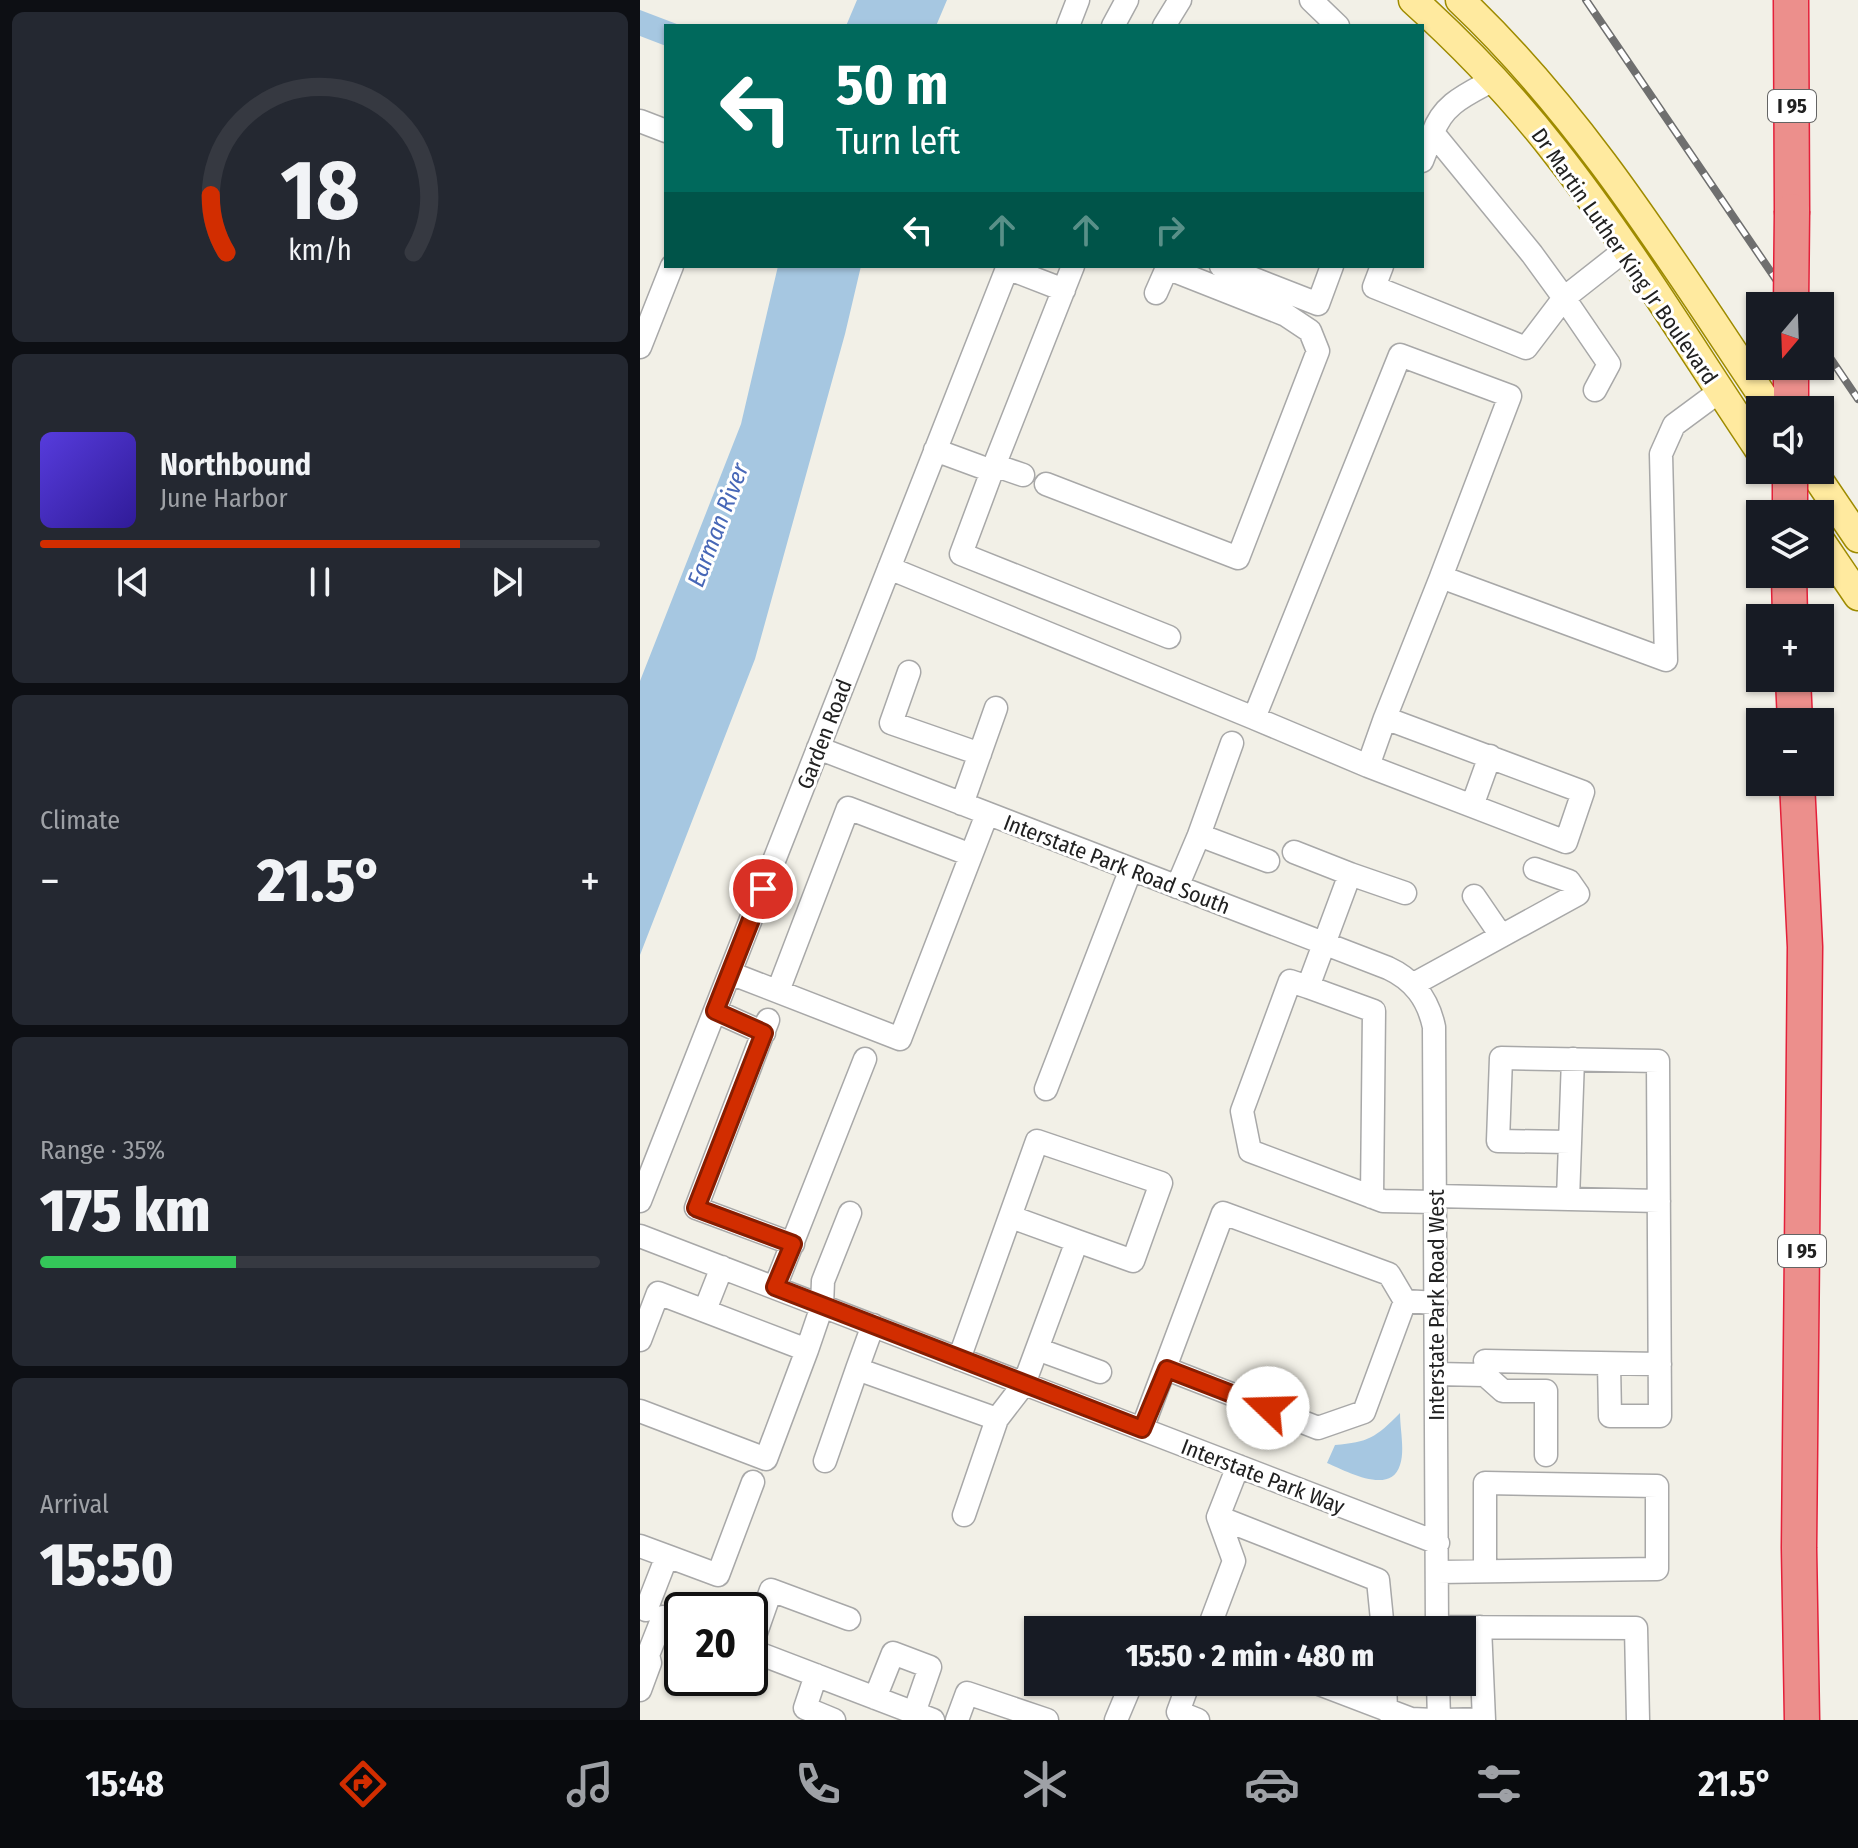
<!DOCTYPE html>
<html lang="en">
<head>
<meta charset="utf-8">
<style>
  body { margin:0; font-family:"Fira Sans Condensed",sans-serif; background:#242831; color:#f1f3f6; height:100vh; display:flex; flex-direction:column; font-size:30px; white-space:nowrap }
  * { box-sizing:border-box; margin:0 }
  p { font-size:26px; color:#9ea1a6 }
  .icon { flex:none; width:44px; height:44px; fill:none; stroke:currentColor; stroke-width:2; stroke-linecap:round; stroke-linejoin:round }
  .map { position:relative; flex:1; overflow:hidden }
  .sheet { display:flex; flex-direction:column; gap:12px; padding:12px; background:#0d0f14; width:640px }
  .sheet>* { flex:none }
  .top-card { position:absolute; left:24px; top:24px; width:760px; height:244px; border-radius:0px; box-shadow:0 2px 6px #0004; background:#00695c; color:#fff; overflow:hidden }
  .needle { width:52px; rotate:199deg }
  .tools { position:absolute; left:1106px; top:292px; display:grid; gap:16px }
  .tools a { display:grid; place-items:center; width:88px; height:88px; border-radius:0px; background:#171b24; box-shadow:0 2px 6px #0004; font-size:40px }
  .speed { position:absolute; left:24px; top:1592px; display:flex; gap:16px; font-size:40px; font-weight:700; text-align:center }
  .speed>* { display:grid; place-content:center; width:104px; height:104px; border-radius:50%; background:#171b24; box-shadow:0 2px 6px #0004; line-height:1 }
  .speed .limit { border:4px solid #111; border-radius:12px; background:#fff; color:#111 }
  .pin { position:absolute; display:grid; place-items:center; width:68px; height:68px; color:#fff; margin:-34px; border:4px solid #fff; border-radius:50%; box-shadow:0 2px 8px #0007 }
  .me { position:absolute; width:88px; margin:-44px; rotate:291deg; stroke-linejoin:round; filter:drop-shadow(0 0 6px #0008) }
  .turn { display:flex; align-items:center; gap:28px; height:168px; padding:0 40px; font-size:36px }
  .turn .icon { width:104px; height:104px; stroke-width:2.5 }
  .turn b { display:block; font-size:56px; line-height:68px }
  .lanes { display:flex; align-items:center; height:76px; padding:0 40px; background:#0003; justify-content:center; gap:40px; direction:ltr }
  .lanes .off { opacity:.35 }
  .big { font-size:60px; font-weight:800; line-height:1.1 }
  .sheet .widget { flex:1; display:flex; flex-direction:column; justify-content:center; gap:12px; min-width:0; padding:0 28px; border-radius:12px; background:#242831 }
  .sheet .dial { align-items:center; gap:0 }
  .dial svg { height:208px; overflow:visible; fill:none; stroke:#363941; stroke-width:7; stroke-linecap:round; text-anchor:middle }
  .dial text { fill:#f1f3f6; stroke:none }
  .song { display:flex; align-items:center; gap:24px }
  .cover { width:96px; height:96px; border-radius:12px; background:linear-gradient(135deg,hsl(250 70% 55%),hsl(250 70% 35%)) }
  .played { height:8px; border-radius:4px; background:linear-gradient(90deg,#d22d00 75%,#363941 75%) }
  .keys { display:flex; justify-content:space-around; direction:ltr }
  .heat { display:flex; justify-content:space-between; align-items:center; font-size:44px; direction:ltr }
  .charge { height:12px; border-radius:6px; background:linear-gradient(90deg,#34c759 35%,#363941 0) }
  .trip { position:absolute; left:384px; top:1616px; width:452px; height:80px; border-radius:0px; background:#171b24; box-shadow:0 2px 6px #0004; font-weight:800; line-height:80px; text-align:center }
  .tab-bar { display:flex; height:128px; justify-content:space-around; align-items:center; background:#090b0e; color:#9ea1a6 }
  .tab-bar .icon { width:56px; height:56px }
  .tab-bar .selected { color:#d22d00 }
  .tab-bar b { font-size:36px; color:#f1f3f6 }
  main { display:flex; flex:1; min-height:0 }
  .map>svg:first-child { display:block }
</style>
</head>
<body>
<main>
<section class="sheet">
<div class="widget dial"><svg viewBox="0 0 100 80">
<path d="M14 69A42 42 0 1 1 86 69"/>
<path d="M14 69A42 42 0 0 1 8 47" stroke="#d22d00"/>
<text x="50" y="56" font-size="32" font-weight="700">18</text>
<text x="50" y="72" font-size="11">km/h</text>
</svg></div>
<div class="widget">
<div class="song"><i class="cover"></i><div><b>Northbound</b><p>June Harbor</p></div></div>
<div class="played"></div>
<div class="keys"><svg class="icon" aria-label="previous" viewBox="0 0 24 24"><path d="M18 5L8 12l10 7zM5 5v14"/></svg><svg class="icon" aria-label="pause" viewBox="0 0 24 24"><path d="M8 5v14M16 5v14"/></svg><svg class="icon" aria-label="next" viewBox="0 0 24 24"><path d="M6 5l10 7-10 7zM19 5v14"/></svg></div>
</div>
<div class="widget"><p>Climate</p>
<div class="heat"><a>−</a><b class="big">21.5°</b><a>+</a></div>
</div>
<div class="widget"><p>Range · 35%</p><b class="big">175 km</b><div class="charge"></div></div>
<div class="widget"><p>Arrival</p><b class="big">15:50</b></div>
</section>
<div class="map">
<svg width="1218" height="1720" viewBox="0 0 1218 1720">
  <rect width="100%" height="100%" fill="#f2f0e7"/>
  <path fill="#a6c7e1" d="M217,0h90l-11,26h-90z
    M0,10l42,16h-16v20l-26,-10z
    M138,266h83l-16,68 -90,325 -115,296v-274l101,-257z
    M760,1413c0,16 5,38 0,52 -9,31 -54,6 -73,-2l8,-18c34,-3 40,-7 65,-32z"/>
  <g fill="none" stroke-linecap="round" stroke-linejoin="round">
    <g stroke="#a8a8a8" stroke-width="25">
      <path id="minor" d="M671,0l27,26
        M428,26l10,-26
        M473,26l14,-26
        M524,26l16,-26
        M0,121l26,10
        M793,133c10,-30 35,-39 62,-54
        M581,266l97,38 14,-38
        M742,266l-8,21 152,61 38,-50 -32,-44 -99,-121 -11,28
        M367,268l57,22
        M0,347l32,-81
        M955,390l14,-26 -45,-66 61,-48
        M295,450l57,21 -31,83 208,83
        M354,465l29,10
        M352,471l81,-205
        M406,484l192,74 80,-207 -8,-20 -24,-16 -119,-47 -11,25
        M249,568l365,150
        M801,577l-56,141 198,74 -17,50 -198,-76 -114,-48 146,-363 110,41 -69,181 225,83 -5,-206 13,-29 46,-34
        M269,672l-18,51 89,31
        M178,748l570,220c26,12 40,31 46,59l3,603
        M728,766l17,-48
        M322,804l34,-96
        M832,806l18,-50
        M559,835l33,-92
        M654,852l56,22
        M537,887l22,-52 69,26
        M765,893l-55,-19 -42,113 -18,-6 -48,130 8,40 133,50 52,1
        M834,896l26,38
        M90,973l170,66 87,-225
        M774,984l164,-90 -9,-13 -34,-12
        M668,987l66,24 -2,186
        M138,991l70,-183 123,47
        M75,1011l49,22
        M128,1020l-72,188 97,36
        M406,1089l85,-220
        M930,1142l-72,-1 3,-83 157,3 2,355h-50l-1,-52
        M795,1196l224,5
        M928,1199l5,-140
        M0,1201l368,-935
        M371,1217l66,24
        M0,1236l798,307
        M135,1287l90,-228
        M65,1310l17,-43
        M0,1340l18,-47 149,57 -41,109 -126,-48
        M397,1349l63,23
        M167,1350l15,-44 1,-25 27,-68
        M319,1359l78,-218 124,42 -28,78 -56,-20 -53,143 -27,35 -33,96
        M845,1361l175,3
        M217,1369l16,-44
        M527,1369l151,59 46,-16 41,-111
        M796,1374l49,1 18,16h43v64
        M502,1429l81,-216 166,61 16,27 31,2
        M185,1461l32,-92 140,50
        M578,1517l20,-51
        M0,1546l27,10
        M798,1572l219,-3v-83l-172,-3v87
        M6,1610l21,-54 51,19 35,-93
        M209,1619l-78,-29 -21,60 183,70
        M797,1627l199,1 2,92
        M840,1627l4,93
        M568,1630l26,-69 -16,-44 160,63 5,50
        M176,1675l-11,33 29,12
        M549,1682l-11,30 20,8
        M674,1682l97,37 23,1
        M745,1682l1,28
        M798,1682l1,38
        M0,1690l10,-27 -2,-8 15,-38
        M235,1698l18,-45 37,14 -16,46
        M317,1720l10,-27 80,27
        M476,1720l16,-38
        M806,1720l36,-1"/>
    </g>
    <g stroke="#9e8b00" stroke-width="31">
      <path id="major" d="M773,0c51,46 99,96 141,150 75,95 138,200 206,301
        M820,0c126,119 216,268 312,410
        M1172,470l46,68
        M1180,540l38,56"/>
    </g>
    <g stroke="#e4203a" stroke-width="37">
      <path id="highway" d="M1151,0l1,211
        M1151,410v-44
        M1149,574l1,44
        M1153,678l2,44
        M1157,782l8,165 -6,601 3,172"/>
    </g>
    <use href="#minor" stroke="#fff" stroke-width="22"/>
    <use href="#major" stroke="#ffea9f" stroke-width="28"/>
    <use href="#highway" stroke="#ec8f8c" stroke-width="34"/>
    <g stroke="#6f6f6f" stroke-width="8">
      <path id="rail" d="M946,0l208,306
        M1180,343l38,56"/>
    </g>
    <use href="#rail" stroke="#fff" stroke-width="5" stroke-dasharray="15" stroke-linecap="butt"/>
    <g stroke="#e4203a" stroke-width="37" stroke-linecap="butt">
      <path id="highway-bridge" d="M1151,306l1,-95
        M1150,514v-44"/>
    </g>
    <use href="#highway-bridge" stroke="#ec8f8c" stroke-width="34"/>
  </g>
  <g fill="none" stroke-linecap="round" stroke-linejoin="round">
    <g stroke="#881d00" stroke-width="20">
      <path id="route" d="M123,889l-48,122 49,22 -68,175 97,36 -18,43 367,142 25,-60 101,39"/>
    </g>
    <use href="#route" stroke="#d22d00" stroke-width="14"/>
  </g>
  <g text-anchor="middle" stroke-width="6" stroke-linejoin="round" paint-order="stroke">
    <g fill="#fff" stroke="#646464" stroke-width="2">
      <rect x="1128" y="90" width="48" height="32" rx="6"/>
      <rect x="1138" y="1235" width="48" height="32" rx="6"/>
    </g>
    <g font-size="20" font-weight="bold" fill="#212121">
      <text x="1152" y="113">I 95</text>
      <text x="1162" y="1258">I 95</text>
    </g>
    <g font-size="22" fill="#212121" stroke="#fff">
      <text transform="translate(985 256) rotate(55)" y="8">Dr Martin Luther King Jr Boulevard</text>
      <text transform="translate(184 734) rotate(-69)" y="8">Garden Road</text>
      <text transform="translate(477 864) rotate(21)" y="8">Interstate Park Road South</text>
      <text transform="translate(796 1305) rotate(-90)" y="8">Interstate Park Road West</text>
      <text transform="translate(623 1476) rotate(21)" y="8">Interstate Park Way</text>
    </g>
    <g font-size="24" font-style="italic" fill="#4767b7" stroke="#fff">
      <text transform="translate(78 525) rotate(-69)" y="8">Earman River</text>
    </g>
  </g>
</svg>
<div class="tools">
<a><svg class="needle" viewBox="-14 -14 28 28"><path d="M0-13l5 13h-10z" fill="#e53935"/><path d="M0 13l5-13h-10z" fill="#9ea1a6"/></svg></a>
<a><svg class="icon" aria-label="sound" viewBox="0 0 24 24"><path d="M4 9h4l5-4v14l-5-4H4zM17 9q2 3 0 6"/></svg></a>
<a><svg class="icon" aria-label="layers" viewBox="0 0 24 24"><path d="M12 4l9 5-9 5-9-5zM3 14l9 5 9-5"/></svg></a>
<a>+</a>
<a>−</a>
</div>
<div class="speed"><div class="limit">20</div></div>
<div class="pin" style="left:123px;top:889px;background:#d93025"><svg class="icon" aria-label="arrive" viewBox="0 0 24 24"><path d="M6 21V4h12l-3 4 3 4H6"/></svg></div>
<svg class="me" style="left:628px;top:1408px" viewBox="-20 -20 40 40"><circle r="19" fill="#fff"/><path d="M0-13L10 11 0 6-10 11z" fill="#d22d00"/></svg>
<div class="trip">15:50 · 2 min · 480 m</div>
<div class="top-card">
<div class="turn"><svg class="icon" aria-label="left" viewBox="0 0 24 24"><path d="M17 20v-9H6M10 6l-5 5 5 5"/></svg><div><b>50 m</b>Turn left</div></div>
<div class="lanes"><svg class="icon" aria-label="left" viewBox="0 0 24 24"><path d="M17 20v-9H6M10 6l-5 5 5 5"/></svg><svg class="icon off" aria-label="ahead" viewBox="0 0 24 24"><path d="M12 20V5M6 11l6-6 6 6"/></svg><svg class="icon off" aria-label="ahead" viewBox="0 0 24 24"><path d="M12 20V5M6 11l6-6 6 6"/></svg><svg class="icon off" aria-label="right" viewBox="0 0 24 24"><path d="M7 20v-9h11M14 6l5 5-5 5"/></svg></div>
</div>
</div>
</main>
<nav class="tab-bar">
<b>15:48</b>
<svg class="icon selected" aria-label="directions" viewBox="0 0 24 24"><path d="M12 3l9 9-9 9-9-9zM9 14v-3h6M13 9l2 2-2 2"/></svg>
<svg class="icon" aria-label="music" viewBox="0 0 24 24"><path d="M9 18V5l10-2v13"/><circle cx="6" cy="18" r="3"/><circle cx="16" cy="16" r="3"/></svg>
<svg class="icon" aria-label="phone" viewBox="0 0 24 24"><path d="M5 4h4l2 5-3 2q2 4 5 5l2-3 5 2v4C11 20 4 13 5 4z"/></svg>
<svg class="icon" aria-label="climate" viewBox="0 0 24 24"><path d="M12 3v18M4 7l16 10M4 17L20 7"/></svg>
<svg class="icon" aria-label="car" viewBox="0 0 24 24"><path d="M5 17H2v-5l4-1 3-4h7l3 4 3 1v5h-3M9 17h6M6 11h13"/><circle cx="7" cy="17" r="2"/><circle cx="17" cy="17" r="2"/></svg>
<svg class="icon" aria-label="filters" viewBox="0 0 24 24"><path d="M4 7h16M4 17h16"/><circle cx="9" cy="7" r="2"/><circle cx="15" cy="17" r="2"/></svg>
<b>21.5°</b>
</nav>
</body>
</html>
